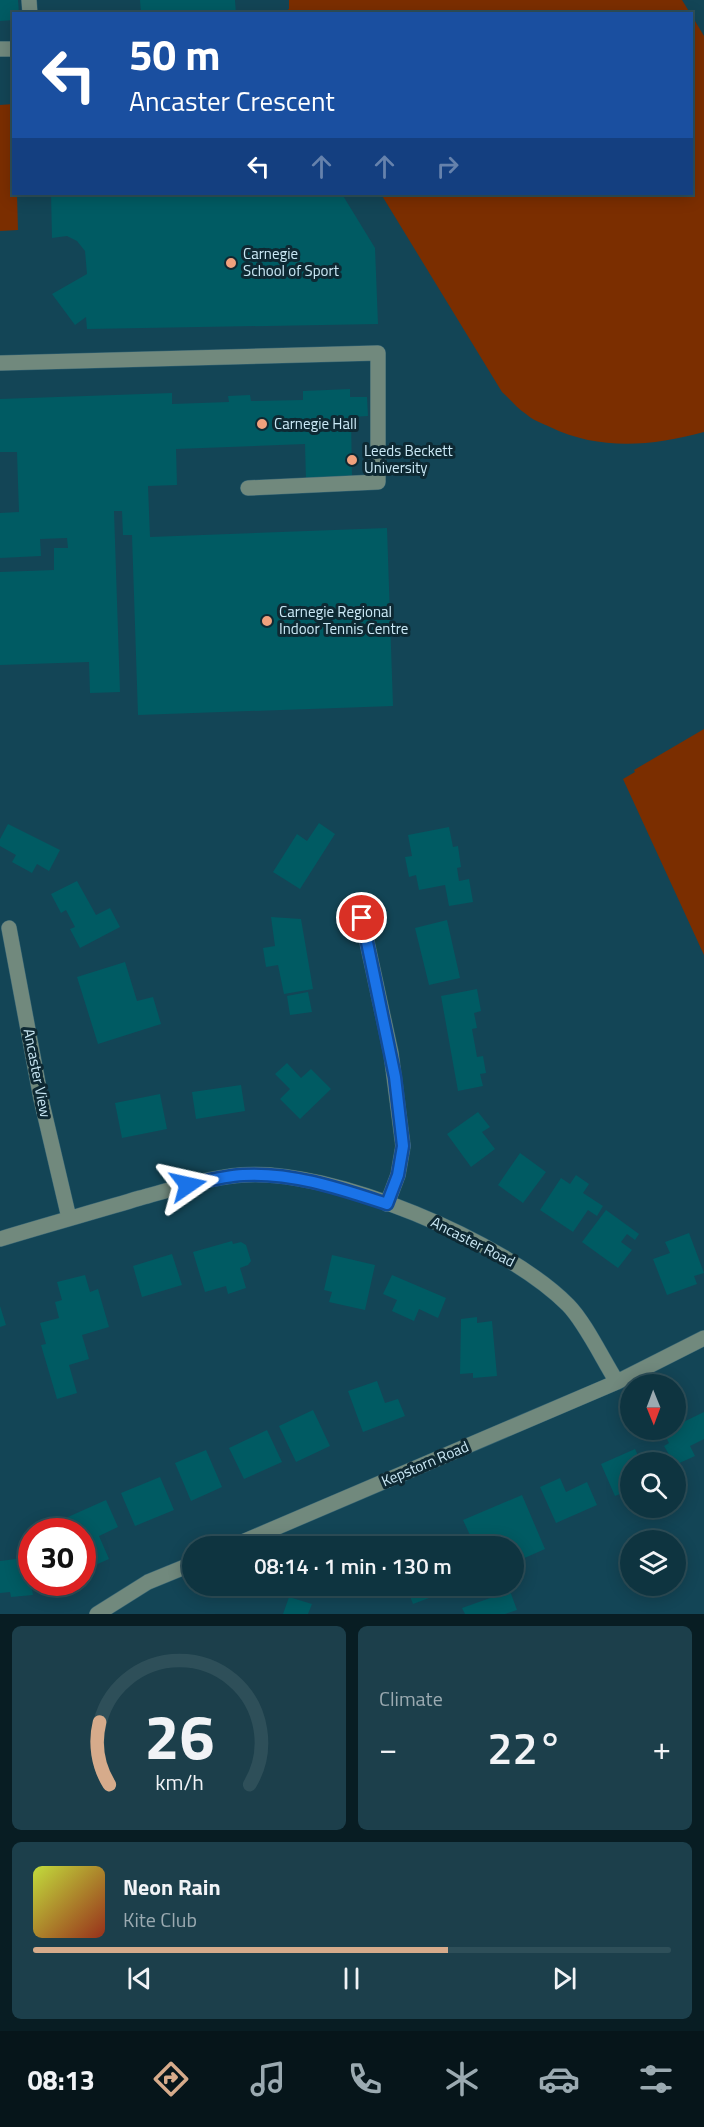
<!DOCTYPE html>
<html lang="en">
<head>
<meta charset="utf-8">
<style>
  body { margin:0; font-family:"Titillium Web",sans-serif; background:#1c3f4b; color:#f1f3f6; height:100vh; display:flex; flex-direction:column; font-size:22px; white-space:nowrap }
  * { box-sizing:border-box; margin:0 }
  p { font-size:20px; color:#9baab1 }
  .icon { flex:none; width:33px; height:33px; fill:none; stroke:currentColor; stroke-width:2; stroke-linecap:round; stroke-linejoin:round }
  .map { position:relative; height:1614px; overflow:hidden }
  .panel { display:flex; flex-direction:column; gap:12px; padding:12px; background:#081d23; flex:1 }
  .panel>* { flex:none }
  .banner { position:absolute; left:12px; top:12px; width:681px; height:183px; border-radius:0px; box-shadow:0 3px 15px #0003,0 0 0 2px #2e4f59; background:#1a4fa0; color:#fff; overflow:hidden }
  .needle { width:39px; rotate:179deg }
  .tools { position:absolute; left:620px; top:1374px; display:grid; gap:12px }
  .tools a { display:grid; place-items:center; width:66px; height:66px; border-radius:50%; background:#0e3440; box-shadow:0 3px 15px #0003,0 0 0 2px #2e4f59; font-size:30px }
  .speed { position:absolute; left:18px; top:1518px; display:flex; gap:12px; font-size:30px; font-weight:700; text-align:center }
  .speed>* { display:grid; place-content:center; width:78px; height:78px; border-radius:50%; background:#0e3440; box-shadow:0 3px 15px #0003,0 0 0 2px #2e4f59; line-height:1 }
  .speed .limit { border:9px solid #d22; background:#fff; color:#111 }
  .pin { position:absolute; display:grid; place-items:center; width:51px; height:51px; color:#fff; margin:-26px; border:3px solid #fff; border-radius:50%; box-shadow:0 2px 6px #0007 }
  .me { position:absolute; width:66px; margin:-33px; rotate:79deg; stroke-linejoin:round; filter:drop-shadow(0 0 4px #0008) }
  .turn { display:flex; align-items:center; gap:21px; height:126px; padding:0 18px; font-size:27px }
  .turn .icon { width:78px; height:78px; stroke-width:2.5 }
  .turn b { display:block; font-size:42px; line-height:51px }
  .lanes { display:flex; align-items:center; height:57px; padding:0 18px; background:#0003; justify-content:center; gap:30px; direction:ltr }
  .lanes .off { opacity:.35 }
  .big { font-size:45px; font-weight:600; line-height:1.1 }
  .panel .tile { flex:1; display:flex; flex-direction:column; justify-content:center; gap:9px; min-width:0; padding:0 21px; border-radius:9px; background:#1c3f4b }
  .panel .dial { align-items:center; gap:0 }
  .dial svg { height:156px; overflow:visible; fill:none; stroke:#2e4f59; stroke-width:7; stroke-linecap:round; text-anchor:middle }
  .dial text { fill:#f1f3f6; stroke:none }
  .song { display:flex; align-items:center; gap:18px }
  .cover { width:72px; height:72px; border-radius:9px; background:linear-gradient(135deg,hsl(70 70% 55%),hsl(10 70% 35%)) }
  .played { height:6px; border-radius:3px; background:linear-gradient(90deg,#d6ab8b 65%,#2e4f59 65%) }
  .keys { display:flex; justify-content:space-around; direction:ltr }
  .heat { display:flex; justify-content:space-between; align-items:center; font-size:33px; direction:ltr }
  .panel .tiles { flex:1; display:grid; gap:12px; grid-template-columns:1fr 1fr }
  .tile:last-child { grid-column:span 2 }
  .trip { position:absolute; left:182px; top:1536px; width:342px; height:60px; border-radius:30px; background:#0e3440; box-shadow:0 3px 15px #0003,0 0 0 2px #2e4f59; font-weight:600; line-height:60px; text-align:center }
  .dock { display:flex; height:96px; justify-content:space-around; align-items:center; background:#06151a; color:#9baab1 }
  .dock .icon { width:42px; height:42px }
  .dock .active { color:#d6ab8b }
  .dock b { font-size:27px; color:#f1f3f6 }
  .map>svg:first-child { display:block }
</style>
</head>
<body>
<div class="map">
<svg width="704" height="1614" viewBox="0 0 704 1614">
  <rect width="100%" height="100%" fill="#134556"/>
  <path fill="#7b2e00" d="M289,0h393l8,13h-407l6,-4z
    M692,16l12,20v396c-52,14 -104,19 -154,-5 -8,-4 -18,-7 -24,-13 -9,-6 -16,-15 -24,-22l-121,-198h311z
    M13,104l1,90h3l1,36 -18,1v-126z
    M704,729v226l-81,-176 12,-7 -1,-2z"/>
  <path fill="#005b63" d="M0,0h18l1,14h-5v6l-14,1z
    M140,0h95l1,14h-95z
    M51,194h291l33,54 3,76 -291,5 -1,-12 -11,8 -23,-31 35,-20 -2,-23 -8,-10 -10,-5 -15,2z
    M350,389v8h17l1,19 -17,1 1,61 -46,2 -1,-36 -129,5 1,36 -29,1 2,51 237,-9 6,178 -255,9 -6,-180h-9l-1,-24h-8l6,181 -30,1 -1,-31 -89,3v-93l54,-2v-22h14l-1,-10 -27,1 1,17 -41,2v-45l19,-1 -2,-60h-17v-53l172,-6v11l57,-2 -1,-6 22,-1 1,6 52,-1v-9z
    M319,823l16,11 -35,55 -27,-17 24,-38 10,7z
    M8,824l52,26 -11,21 -12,-7 -5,9 -20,-11 4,-7 -16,-9v-7z
    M449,827l4,20 5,-1 3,21 -4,1 2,13 10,-2 4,23 -24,4 -4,-21 -26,5 -3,-15 -7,2 -4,-20 7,-1 -4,-21z
    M77,881l19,34 14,-7 10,19 -40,21 -10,-19 5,-2 -9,-17 -5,3 -10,-19z
    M271,917l30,2 12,70 -29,5 -6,-29 -12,2 -3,-19 12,-2z
    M447,920l13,58 -31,7 -14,-57z
    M125,962l12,39 16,-4 8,27 -63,20 -21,-67z
    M477,989l4,22 -7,2 3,15 -5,1 5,28 6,-1 3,17 -6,1 3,12 -25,5 -17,-95z
    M308,992l4,20 -22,3 -3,-19z
    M287,1063l14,15 10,-9 20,20 -31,30 -20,-20 10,-10 -15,-15z
    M241,1085l4,26 -49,8 -4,-27z
    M160,1094l7,35 -45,9 -7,-35z
    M478,1112l12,15 -8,5 13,17 -24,18 -24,-33z
    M520,1153l26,19 -23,31 -25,-18z
    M576,1175l13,9 -6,9 20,13 -6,10 -9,-6 -15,22 -33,-22 21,-32 9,6z
    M606,1210l33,24 -4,6 -8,-6 -6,8 11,8 -14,18 -36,-26z
    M689,1233l15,40 -10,3 3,8 -30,11 -14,-36 17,-6 -5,-11z
    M232,1241l1,3 8,-2 5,3 5,16 -3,4 -8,3 6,20 -18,6 -2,-8 -21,6 -12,-40z
    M172,1254l10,31 -40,12 -9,-31z
    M332,1255l43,10 -10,45 -36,-8 3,-10 -8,-2z
    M85,1275l5,17 8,-3 11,38 -27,8 7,24 -20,6 8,28 -20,6 -16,-54 5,-1 -6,-21 19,-5 -4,-16 7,-2 -5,-18z
    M392,1275l54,23 -8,20 -19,-9 -5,12 -22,-10 5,-11 -14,-6z
    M0,1306l6,19 -6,2z
    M477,1317v6l15,-2 5,55 -24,2v-5l-13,1 1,-55z
    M377,1381l8,22 13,-4 7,17 -42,16 -15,-41z
    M313,1410l17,36 -34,16 -17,-36z
    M704,1412v27l-14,7 5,10 -20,9 -11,-19 5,-3 -6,-12 12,-1v-4z
    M267,1430l15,32 -38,17 -15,-31z
    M635,1449l6,13h-11v28l-15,6 -14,-32z
    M206,1450l16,37 -31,14 -16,-38z
    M160,1477l14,33 -39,16 -14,-33z
    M560,1478l6,14 21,-10 10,23 -41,18 -16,-36z
    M522,1495l23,54 -32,14v-17h-38l-12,-26z
    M106,1500l12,27 -19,9 10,23 -23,10 -4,-8v-29h-18l-5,-11z
    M32,1557v25h19v5l-19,2 1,6 -22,2 -1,-5 -10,1v-32z
    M349,1586h35l-30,11z
    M406,1586h55l-48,18z
    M510,1591l7,19 -12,4h-40l-3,-6z
    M289,1597l23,7 -4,10h-25z"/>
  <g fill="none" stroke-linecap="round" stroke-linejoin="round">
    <g stroke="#346373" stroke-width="16">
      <path id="minor" d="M29,0l1,14
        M0,49h14
        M0,363l378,-10v129l-130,6
        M362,919l29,134 12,93 -5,29 -11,29
        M9,928l32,171 28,119
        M0,1239c46,-14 93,-27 140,-41 33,-9 67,-20 101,-23 89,-8 265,67 327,130 17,17 35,55 49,77
        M233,1546l384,-164 87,-44
        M97,1614l51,-32 44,-18"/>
    </g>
    <use href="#minor" stroke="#71897d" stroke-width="15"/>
  </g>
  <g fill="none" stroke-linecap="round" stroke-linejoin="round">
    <g stroke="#114b97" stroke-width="15">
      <path id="route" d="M188,1185c18,-4 37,-9 55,-10 49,-3 98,14 144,29l11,-29 5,-29 -8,-69 -33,-159"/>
    </g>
    <use href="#route" stroke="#1a73e8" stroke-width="10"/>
  </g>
  <g fill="#f1a17d" stroke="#0e2933" stroke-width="2">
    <circle cx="231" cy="263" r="6"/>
    <circle cx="262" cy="424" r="6"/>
    <circle cx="352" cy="460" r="6"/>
    <circle cx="267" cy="621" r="6"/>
  </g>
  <g text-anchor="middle" stroke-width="6" stroke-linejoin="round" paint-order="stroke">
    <g font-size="15" fill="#cbe9f6" stroke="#0e2933" text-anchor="start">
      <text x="243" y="259">Carnegie<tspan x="243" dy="17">School of Sport</tspan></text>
      <text x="274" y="429">Carnegie Hall</text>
      <text x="364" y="456">Leeds Beckett<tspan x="364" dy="17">University</tspan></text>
      <text x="279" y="617">Carnegie Regional<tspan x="279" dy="17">Indoor Tennis Centre</tspan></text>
    </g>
    <g font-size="15" fill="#cbe9f6" stroke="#0e2933">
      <text transform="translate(37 1073) rotate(79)" y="5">Ancaster View</text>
      <text transform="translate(473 1242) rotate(27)" y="5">Ancaster Road</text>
      <text transform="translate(425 1464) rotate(-23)" y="5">Kepstorn Road</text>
    </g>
  </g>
</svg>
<div class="tools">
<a><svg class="needle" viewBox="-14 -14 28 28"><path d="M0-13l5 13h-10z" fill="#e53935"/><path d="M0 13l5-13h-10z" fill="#9baab1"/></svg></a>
<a><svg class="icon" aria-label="search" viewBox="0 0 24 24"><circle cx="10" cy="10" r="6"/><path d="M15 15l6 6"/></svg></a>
<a><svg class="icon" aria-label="layers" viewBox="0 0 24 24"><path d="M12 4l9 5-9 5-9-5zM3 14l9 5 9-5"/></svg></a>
</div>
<div class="speed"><div class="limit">30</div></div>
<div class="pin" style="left:362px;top:918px;background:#d93025"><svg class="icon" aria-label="arrive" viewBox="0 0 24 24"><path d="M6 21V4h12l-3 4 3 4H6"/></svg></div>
<svg class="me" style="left:188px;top:1185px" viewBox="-20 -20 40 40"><path d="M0-17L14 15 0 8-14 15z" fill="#1a73e8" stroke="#fff" stroke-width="4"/></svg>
<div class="trip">08:14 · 1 min · 130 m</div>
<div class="banner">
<div class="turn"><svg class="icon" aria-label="left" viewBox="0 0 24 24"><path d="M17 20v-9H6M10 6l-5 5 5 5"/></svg><div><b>50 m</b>Ancaster Crescent</div></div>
<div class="lanes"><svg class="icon" aria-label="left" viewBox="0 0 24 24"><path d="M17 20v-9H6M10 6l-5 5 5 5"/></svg><svg class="icon off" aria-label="ahead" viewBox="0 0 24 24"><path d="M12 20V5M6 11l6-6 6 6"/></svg><svg class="icon off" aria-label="ahead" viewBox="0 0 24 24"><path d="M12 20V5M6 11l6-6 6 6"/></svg><svg class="icon off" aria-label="right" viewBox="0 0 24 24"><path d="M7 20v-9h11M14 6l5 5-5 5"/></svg></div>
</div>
</div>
<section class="panel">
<div class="tiles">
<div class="tile dial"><svg viewBox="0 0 100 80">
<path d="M14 69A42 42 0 1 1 86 69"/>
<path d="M14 69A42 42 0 0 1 9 37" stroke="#d6ab8b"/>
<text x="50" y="56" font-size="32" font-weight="700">26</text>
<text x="50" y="72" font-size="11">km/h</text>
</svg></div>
<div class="tile"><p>Climate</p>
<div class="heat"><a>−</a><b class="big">22°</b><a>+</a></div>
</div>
<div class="tile">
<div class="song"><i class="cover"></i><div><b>Neon Rain</b><p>Kite Club</p></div></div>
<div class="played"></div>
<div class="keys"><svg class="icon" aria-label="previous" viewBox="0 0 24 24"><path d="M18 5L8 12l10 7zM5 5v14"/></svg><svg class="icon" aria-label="pause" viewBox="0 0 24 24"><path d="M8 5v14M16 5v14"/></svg><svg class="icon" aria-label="next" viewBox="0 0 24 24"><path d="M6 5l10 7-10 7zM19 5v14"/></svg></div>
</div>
</div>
</section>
<nav class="dock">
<b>08:13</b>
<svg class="icon active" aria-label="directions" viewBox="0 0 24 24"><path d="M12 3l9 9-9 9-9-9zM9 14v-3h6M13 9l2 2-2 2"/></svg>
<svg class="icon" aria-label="music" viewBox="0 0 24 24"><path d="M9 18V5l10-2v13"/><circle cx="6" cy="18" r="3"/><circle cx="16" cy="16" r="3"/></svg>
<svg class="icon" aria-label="phone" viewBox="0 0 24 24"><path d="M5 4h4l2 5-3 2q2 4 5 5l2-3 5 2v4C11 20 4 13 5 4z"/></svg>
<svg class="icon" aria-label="climate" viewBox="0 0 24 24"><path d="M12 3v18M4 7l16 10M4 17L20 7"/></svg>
<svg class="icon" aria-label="car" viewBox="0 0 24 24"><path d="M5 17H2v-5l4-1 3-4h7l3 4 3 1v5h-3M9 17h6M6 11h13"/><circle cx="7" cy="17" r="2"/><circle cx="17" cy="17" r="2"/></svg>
<svg class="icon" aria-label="filters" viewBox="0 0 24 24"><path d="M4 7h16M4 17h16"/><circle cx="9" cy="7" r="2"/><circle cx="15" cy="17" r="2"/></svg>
</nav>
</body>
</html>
